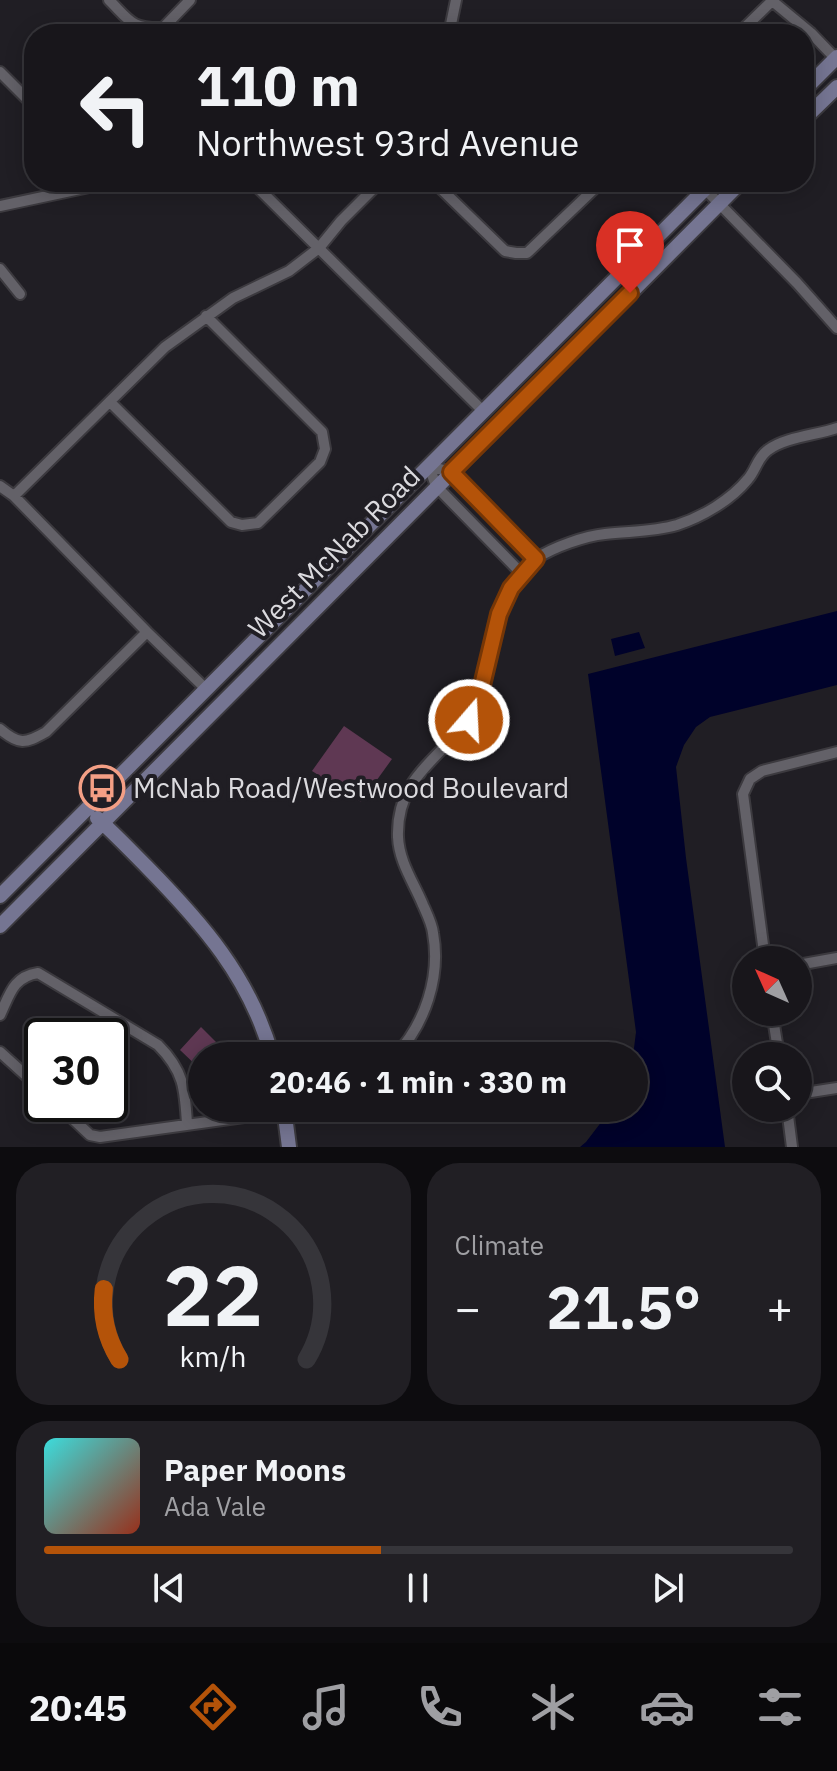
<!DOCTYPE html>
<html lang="en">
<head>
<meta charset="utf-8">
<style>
  body { margin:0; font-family:"IBM Plex Sans",sans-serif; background:#211f24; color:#f1f3f6; height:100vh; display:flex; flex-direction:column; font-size:30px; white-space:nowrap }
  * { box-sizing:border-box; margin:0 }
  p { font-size:26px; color:#9f9fa3 }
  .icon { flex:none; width:44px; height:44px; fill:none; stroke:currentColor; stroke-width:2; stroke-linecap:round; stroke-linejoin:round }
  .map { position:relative; height:1147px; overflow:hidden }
  .side { display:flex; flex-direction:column; gap:16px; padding:16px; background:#0d0c0f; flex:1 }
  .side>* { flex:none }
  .banner { position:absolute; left:24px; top:24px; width:790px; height:168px; border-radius:32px; box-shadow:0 4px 20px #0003,0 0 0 2px #36353a; background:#18161b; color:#f1f3f6; overflow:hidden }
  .needle { width:52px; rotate:315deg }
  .controls { position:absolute; left:732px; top:946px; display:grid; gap:16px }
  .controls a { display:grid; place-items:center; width:80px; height:80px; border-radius:50%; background:#18161b; box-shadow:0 4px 20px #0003,0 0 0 2px #36353a; font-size:40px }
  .speed { position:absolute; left:24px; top:1018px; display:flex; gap:16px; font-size:40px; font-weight:700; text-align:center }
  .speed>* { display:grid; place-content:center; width:104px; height:104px; border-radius:50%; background:#18161b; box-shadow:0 4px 20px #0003,0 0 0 2px #36353a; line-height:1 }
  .speed .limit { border:4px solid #111; border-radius:12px; background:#fff; color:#111 }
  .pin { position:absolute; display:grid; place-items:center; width:68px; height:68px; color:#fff; margin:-82px -34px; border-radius:50% 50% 50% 0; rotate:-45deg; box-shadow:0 0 8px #0007 }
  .pin .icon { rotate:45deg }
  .me { position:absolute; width:88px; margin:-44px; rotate:19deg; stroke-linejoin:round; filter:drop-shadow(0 0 6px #0008) }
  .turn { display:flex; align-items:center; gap:28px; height:168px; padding:0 40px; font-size:36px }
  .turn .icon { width:104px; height:104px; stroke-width:2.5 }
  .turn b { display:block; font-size:56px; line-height:68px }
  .big { font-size:60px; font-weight:700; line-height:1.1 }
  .side .card { flex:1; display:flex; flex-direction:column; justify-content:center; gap:12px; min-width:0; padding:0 28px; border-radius:32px; background:#211f24 }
  .side .dial { align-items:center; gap:0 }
  .dial svg { height:208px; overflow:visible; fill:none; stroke:#36353a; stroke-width:7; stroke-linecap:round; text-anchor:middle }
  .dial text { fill:#f1f3f6; stroke:none }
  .song { display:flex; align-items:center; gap:24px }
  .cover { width:96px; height:96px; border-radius:12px; background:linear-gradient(135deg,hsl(180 70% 55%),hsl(10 70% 35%)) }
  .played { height:8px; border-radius:4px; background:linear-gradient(90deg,#b45309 45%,#36353a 45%) }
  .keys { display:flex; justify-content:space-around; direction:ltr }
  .heat { display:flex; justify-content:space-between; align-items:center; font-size:44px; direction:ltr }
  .side .tiles { flex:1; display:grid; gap:16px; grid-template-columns:1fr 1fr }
  .card:last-child { grid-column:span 2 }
  .trip { position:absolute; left:188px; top:1042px; width:460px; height:80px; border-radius:40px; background:#18161b; box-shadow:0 4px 20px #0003,0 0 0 2px #36353a; font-weight:700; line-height:80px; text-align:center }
  .menu { display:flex; height:128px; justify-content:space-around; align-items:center; background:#0a090b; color:#9f9fa3 }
  .menu .icon { width:56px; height:56px }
  .menu .active { color:#b45309 }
  .menu b { font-size:36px; color:#f1f3f6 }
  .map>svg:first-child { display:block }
</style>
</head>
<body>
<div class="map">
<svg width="837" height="1147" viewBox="0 0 837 1147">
  <rect width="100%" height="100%" fill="#201e24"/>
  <path fill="#5f3853" d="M344,726l48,33 -31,43 -49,-31z
    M201,1027l29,29h-28v15l-22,-21z"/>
  <path fill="#00022a" d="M837,611v74l-127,32 -14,10 -12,18 -8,22 10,91 39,289h-145l6,-5 26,-34h22l-1,-52 3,-24 -48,-358z
    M639,632l6,16 -30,8 -4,-17z"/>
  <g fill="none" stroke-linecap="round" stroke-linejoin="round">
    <g stroke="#3c3a3f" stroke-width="14">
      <path id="street" d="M109,0c21,21 22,29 54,28l27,-28
        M771,0l40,33 26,27
        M449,34l7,-34
        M738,34l34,-33
        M0,72l34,34
        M252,182l231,229
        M434,182l71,69 11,2h11l67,-64 2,-7
        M705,189l92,94 40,45
        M0,206l113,-24
        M0,269l20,25
        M110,402l121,120 11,3 16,-2 62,-61 5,-13 -3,-17 -116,-116
        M429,466l7,20 86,88
        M429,466l22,6 85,87
        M0,486l14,10 133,136 59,57
        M14,496l151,-149 68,-49 56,-27 30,-23 22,-27 39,-39
        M0,729c19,16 25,15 46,3l101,-100
        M765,960l-22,-166 7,-15 12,-8 75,-19
        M798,965l39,-7
        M772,1012l7,44
        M0,1015c10,-21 13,-38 38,-42l120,72c26,26 27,44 29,79
        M0,1052l42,38
        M395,1056c30,-32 46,-79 38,-123 -1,-9 -6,-19 -10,-28 -9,-22 -24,-43 -25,-68 -2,-57 38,-76 69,-115 10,-12 13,-30 17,-45 8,-35 13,-73 37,-102 4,-5 10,-13 16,-17 17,-11 48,-22 68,-24 25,-3 48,-2 72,-9 25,-8 54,-25 71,-46 8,-9 9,-21 20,-29 17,-13 49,-15 69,-22
        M798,1094l39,-6
        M57,1104l33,31 10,2 144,-20
        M787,1108l5,39"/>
    </g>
    <g stroke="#3c3a3f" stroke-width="18">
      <path id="secondary" d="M804,90l33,-33
        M804,119l33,-32
        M97,818c17,15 33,32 49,48 56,57 104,111 126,190
        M0,896l712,-714
        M0,926l741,-744
        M284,1108l5,39"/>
    </g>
    <use href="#street" stroke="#636168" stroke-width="10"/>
    <use href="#secondary" stroke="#757592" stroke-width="14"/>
  </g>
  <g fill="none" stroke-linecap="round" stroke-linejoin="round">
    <g stroke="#753606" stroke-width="20">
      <path id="route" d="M469,720l10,-22 20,-84 12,-26 25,-29 -85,-87 179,-179"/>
    </g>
    <use href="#route" stroke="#b45309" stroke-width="14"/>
  </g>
  <defs>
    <g id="bus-ring" transform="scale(2.3)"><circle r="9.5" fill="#201e24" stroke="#f39f85" stroke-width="1.5"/><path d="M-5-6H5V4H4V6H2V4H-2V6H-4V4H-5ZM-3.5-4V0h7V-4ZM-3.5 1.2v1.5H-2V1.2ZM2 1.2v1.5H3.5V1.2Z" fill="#f39f85"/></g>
  </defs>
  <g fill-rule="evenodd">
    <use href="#bus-ring" x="102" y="788"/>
  </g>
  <g text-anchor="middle" stroke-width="8" stroke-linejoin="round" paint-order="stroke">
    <g font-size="28" fill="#dbdade" stroke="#201e24">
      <text transform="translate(334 552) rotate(-45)" y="10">West McNab Road</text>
    </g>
    <g font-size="28" fill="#dbdade" stroke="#201e24" text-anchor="start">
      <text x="133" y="798">McNab Road/Westwood Boulevard</text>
    </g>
  </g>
</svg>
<div class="controls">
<a><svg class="needle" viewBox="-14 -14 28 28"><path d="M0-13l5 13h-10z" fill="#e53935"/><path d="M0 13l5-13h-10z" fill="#9f9fa3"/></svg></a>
<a><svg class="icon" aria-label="search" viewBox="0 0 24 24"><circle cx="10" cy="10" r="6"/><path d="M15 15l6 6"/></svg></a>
</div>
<div class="speed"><div class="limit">30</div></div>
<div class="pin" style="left:630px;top:293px;background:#d93025"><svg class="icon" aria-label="arrive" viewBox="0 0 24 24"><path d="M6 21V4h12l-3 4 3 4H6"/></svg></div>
<svg class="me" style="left:469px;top:720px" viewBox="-20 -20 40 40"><circle r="17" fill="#b45309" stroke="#fff" stroke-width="3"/><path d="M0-11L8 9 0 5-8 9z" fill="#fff"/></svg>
<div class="trip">20:46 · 1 min · 330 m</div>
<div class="banner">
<div class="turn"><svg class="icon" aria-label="left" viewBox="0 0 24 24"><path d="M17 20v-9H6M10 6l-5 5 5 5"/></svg><div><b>110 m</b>Northwest 93rd Avenue</div></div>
</div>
</div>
<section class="side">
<div class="tiles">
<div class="card dial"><svg viewBox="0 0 100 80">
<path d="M14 69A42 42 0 1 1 86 69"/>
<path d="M14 69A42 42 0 0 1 8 42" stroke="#b45309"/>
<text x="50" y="56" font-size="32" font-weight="700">22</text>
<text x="50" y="72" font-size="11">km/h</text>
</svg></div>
<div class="card"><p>Climate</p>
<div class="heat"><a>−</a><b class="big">21.5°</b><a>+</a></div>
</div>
<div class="card">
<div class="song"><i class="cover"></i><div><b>Paper Moons</b><p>Ada Vale</p></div></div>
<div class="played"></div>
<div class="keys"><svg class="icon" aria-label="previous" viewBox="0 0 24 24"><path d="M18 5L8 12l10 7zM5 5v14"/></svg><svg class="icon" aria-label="pause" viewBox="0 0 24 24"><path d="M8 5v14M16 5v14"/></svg><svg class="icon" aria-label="next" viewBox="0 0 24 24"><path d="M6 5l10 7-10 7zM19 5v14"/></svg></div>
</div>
</div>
</section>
<nav class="menu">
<b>20:45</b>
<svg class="icon active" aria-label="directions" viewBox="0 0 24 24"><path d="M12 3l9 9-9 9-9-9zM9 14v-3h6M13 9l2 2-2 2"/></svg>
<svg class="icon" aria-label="music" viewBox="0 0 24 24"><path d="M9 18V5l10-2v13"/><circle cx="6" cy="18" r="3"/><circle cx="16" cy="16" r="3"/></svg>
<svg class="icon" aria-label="phone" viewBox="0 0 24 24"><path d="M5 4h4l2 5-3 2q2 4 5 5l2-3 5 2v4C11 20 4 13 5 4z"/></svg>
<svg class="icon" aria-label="climate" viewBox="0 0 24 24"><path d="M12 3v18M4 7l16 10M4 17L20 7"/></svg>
<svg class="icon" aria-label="car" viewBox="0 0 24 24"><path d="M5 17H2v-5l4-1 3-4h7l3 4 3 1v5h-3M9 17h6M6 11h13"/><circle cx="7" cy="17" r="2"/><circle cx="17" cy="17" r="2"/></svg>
<svg class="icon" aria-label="filters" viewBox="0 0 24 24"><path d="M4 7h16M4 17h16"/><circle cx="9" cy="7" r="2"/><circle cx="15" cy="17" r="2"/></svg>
</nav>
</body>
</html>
